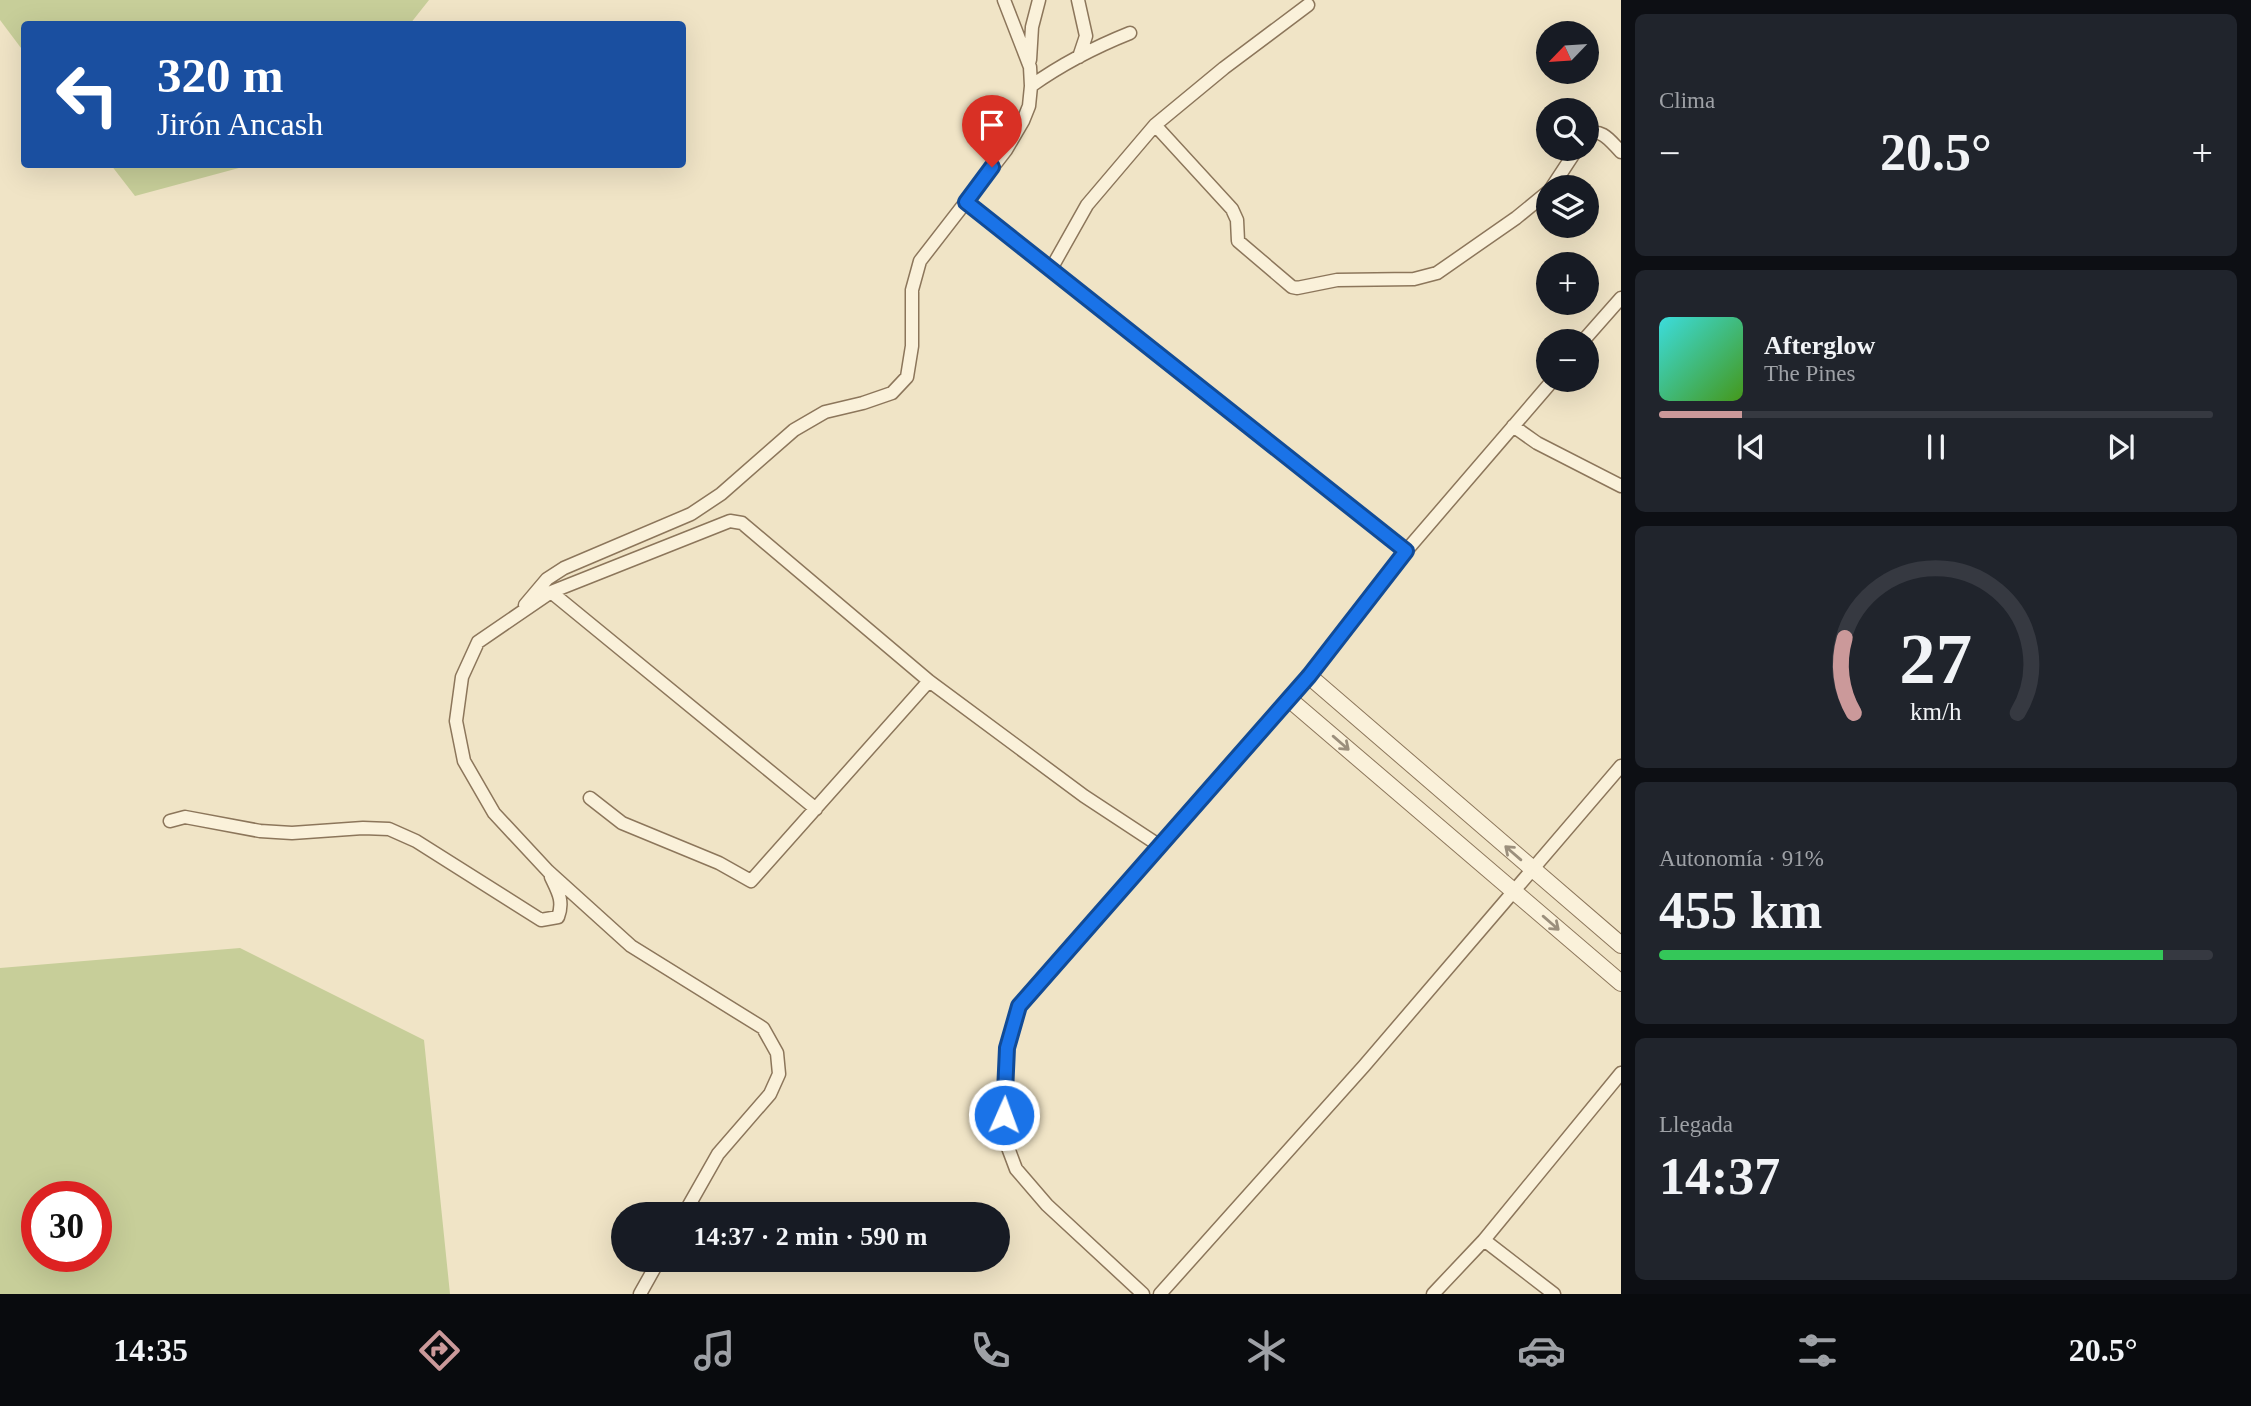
<!DOCTYPE html>
<html lang="es">
<head>
<meta charset="utf-8">
<style>
  body { margin:0; font-family:Georgia,serif; background:#20242c; color:#f1f3f6; height:100vh; display:flex; flex-direction:column; font-size:26px; white-space:nowrap }
  * { box-sizing:border-box; margin:0 }
  p { font-size:23px; color:#9ea1a6 }
  .icon { flex:none; width:38px; height:38px; fill:none; stroke:currentColor; stroke-width:2; stroke-linecap:round; stroke-linejoin:round }
  .map { position:relative; flex:1; overflow:hidden }
  .sheet { display:flex; flex-direction:column; gap:14px; padding:14px; background:#0d0f14; width:630px }
  .sheet>* { flex:none }
  .top-card { position:absolute; left:21px; top:21px; width:665px; height:147px; border-radius:7px; box-shadow:0 7px 28px #0002; background:#1a4fa0; color:#fff; overflow:hidden }
  .needle { width:46px; rotate:245deg }
  .fabs { position:absolute; left:1536px; top:21px; display:grid; gap:14px }
  .fabs a { display:grid; place-items:center; width:63px; height:63px; border-radius:50%; background:#171b24; box-shadow:0 7px 28px #0002; font-size:35px }
  .speed { position:absolute; left:21px; top:1181px; display:flex; gap:14px; font-size:35px; font-weight:700; text-align:center }
  .speed>* { display:grid; place-content:center; width:91px; height:91px; border-radius:50%; background:#171b24; box-shadow:0 7px 28px #0002; line-height:1 }
  .speed .limit { border:10px solid #d22; background:#fff; color:#111 }
  .pin { position:absolute; display:grid; place-items:center; width:60px; height:60px; color:#fff; margin:-72px -30px; border-radius:50% 50% 50% 0; rotate:-45deg; box-shadow:0 0 7px #0007 }
  .pin .icon { rotate:45deg }
  .me { position:absolute; width:77px; margin:-38px; rotate:2deg; stroke-linejoin:round; filter:drop-shadow(0 0 5px #0008) }
  .turn { display:flex; align-items:center; gap:24px; height:147px; padding:0 21px; font-size:32px }
  .turn .icon { width:91px; height:91px; stroke-width:2.5 }
  .turn b { display:block; font-size:49px; line-height:60px }
  .big { font-size:52px; font-weight:700; line-height:1.1 }
  .sheet .card { flex:1; display:flex; flex-direction:column; justify-content:center; gap:10px; min-width:0; padding:0 24px; border-radius:10px; background:#20242c }
  .sheet .dial { align-items:center; gap:0 }
  .dial svg { height:182px; overflow:visible; fill:none; stroke:#363941; stroke-width:7; stroke-linecap:round; text-anchor:middle }
  .dial text { fill:#f1f3f6; stroke:none }
  .song { display:flex; align-items:center; gap:21px }
  .cover { width:84px; height:84px; border-radius:10px; background:linear-gradient(135deg,hsl(180 70% 55%),hsl(100 70% 35%)) }
  .played { height:7px; border-radius:4px; background:linear-gradient(90deg,#cb999a 15%,#363941 15%) }
  .keys { display:flex; justify-content:space-around; direction:ltr }
  .heat { display:flex; justify-content:space-between; align-items:center; font-size:38px; direction:ltr }
  .charge { height:10px; border-radius:5px; background:linear-gradient(90deg,#34c759 91%,#363941 0) }
  .trip { position:absolute; left:611px; top:1202px; width:399px; height:70px; border-radius:35px; background:#171b24; box-shadow:0 7px 28px #0002; font-weight:700; line-height:70px; text-align:center }
  .dock { display:flex; height:112px; justify-content:space-around; align-items:center; background:#090b0e; color:#9ea1a6 }
  .dock .icon { width:49px; height:49px }
  .dock .selected { color:#cb999a }
  .dock b { font-size:32px; color:#f1f3f6 }
  main { display:flex; flex:1; min-height:0 }
  .map>svg:first-child { display:block }
</style>
</head>
<body>
<main>
<div class="map">
<svg width="1621" height="1294" viewBox="0 0 1621 1294">
  <rect width="100%" height="100%" fill="#f0e4c6"/>
  <path fill="#c7ce99" fill-rule="evenodd" d="M0,0h429l-19,24h-386v28l-24,-32z
    M111,165h139l-115,31z
    M240,948l184,92 26,254h-450v-326zM37,1197h59v59h-59z"/>
  <g fill="none" stroke-linecap="round" stroke-linejoin="round">
    <g stroke="#8c765b" stroke-width="15">
      <path id="minor" d="M1078,0l8,36 -7,21
        M1030,60l2,-33 7,-27
        M1031,86c31,-22 64,-39 99,-53
        M1155,125l77,84 5,11 1,21 54,46 5,1 40,-8 77,-1 23,-6 79,-55 33,-27
        M1587,135c15,-8 24,7 34,17
        M1552,187l25,-38
        M966,202l440,349
        M1051,269l36,-64 68,-80 69,-57 84,-63
        M1583,341l38,-43
        M1513,426l24,17 84,43
        M551,592l265,217
        M525,605l22,-26 17,-11 127,-54 30,-20 73,-64 31,-18 38,-9 29,-10 15,-16 5,-31v-56l8,-29 86,-111 17,-29 6,-15 2,-20 -1,-19 -26,-67
        M590,798l32,25 97,40 32,18 178,-200
        M170,821l15,-4 75,14 32,2 71,-5 26,1 27,12 125,79 17,-3c6,-16 0,-25 -7,-40
        M684,1214l34,-60 52,-60 9,-20 -2,-21 -14,-25 -132,-82 -83,-75 -54,-58 -30,-52 -8,-40 6,-44 16,-35 73,-50 179,-71 12,2 187,158 155,115 76,50
        M1484,1240l70,54
        M640,1294l19,-34
        M1143,1294l-96,-89 -31,-36 -12,-32 3,-89 12,-42 290,-330 97,-125 147,-171
        M1160,1294l204,-228 257,-300
        M1433,1294l51,-54 137,-167"/>
    </g>
    <g stroke="#8c765b" stroke-width="18">
      <path id="tertiary" d="M1309,676l312,269
        M1289,699l332,284"/>
    </g>
    <use href="#minor" stroke="#faf1da" stroke-width="12"/>
    <use href="#tertiary" stroke="#faf1da" stroke-width="16"/>
  </g>
  <defs><path id="oneway-shaft" d="M-6 0H5M1.5-3L5.5 0L1.5 3" fill="none" stroke-width="1.6" stroke-linecap="round" stroke-linejoin="round" transform="scale(1.75)"/></defs>
  <g stroke="#9b8f7c">
    <use href="#oneway-shaft" transform="translate(1341 743) rotate(41)"/>
    <use href="#oneway-shaft" transform="translate(1513 853) rotate(-139)"/>
    <use href="#oneway-shaft" transform="translate(1551 923) rotate(41)"/>
  </g>
  <g fill="none" stroke-linecap="round" stroke-linejoin="round">
    <g stroke="#114b97" stroke-width="18">
      <path id="route" d="M992,167l-26,35 440,349 -97,125 -290,330 -12,42 -3,67"/>
    </g>
    <use href="#route" stroke="#1a73e8" stroke-width="12"/>
  </g>
</svg>
<div class="fabs">
<a><svg class="needle" viewBox="-14 -14 28 28"><path d="M0-13l5 13h-10z" fill="#e53935"/><path d="M0 13l5-13h-10z" fill="#9ea1a6"/></svg></a>
<a><svg class="icon" aria-label="search" viewBox="0 0 24 24"><circle cx="10" cy="10" r="6"/><path d="M15 15l6 6"/></svg></a>
<a><svg class="icon" aria-label="layers" viewBox="0 0 24 24"><path d="M12 4l9 5-9 5-9-5zM3 14l9 5 9-5"/></svg></a>
<a>+</a>
<a>−</a>
</div>
<div class="speed"><div class="limit">30</div></div>
<div class="pin" style="left:992px;top:167px;background:#d93025"><svg class="icon" aria-label="arrive" viewBox="0 0 24 24"><path d="M6 21V4h12l-3 4 3 4H6"/></svg></div>
<svg class="me" style="left:1004px;top:1115px" viewBox="-20 -20 40 40"><circle r="17" fill="#1a73e8" stroke="#fff" stroke-width="3"/><path d="M0-11L8 9 0 5-8 9z" fill="#fff"/></svg>
<div class="trip">14:37 · 2 min · 590 m</div>
<div class="top-card">
<div class="turn"><svg class="icon" aria-label="left" viewBox="0 0 24 24"><path d="M17 20v-9H6M10 6l-5 5 5 5"/></svg><div><b>320 m</b>Jirón Ancash</div></div>
</div>
</div>
<section class="sheet">
<div class="card"><p>Clima</p>
<div class="heat"><a>−</a><b class="big">20.5°</b><a>+</a></div>
</div>
<div class="card">
<div class="song"><i class="cover"></i><div><b>Afterglow</b><p>The Pines</p></div></div>
<div class="played"></div>
<div class="keys"><svg class="icon" aria-label="previous" viewBox="0 0 24 24"><path d="M18 5L8 12l10 7zM5 5v14"/></svg><svg class="icon" aria-label="pause" viewBox="0 0 24 24"><path d="M8 5v14M16 5v14"/></svg><svg class="icon" aria-label="next" viewBox="0 0 24 24"><path d="M6 5l10 7-10 7zM19 5v14"/></svg></div>
</div>
<div class="card dial"><svg viewBox="0 0 100 80">
<path d="M14 69A42 42 0 1 1 86 69"/>
<path d="M14 69A42 42 0 0 1 10 36" stroke="#cb999a"/>
<text x="50" y="56" font-size="32" font-weight="700">27</text>
<text x="50" y="72" font-size="11">km/h</text>
</svg></div>
<div class="card"><p>Autonomía · 91%</p><b class="big">455 km</b><div class="charge"></div></div>
<div class="card"><p>Llegada</p><b class="big">14:37</b></div>
</section>
</main>
<nav class="dock">
<b>14:35</b>
<svg class="icon selected" aria-label="directions" viewBox="0 0 24 24"><path d="M12 3l9 9-9 9-9-9zM9 14v-3h6M13 9l2 2-2 2"/></svg>
<svg class="icon" aria-label="music" viewBox="0 0 24 24"><path d="M9 18V5l10-2v13"/><circle cx="6" cy="18" r="3"/><circle cx="16" cy="16" r="3"/></svg>
<svg class="icon" aria-label="phone" viewBox="0 0 24 24"><path d="M5 4h4l2 5-3 2q2 4 5 5l2-3 5 2v4C11 20 4 13 5 4z"/></svg>
<svg class="icon" aria-label="climate" viewBox="0 0 24 24"><path d="M12 3v18M4 7l16 10M4 17L20 7"/></svg>
<svg class="icon" aria-label="car" viewBox="0 0 24 24"><path d="M5 17H2v-5l4-1 3-4h7l3 4 3 1v5h-3M9 17h6M6 11h13"/><circle cx="7" cy="17" r="2"/><circle cx="17" cy="17" r="2"/></svg>
<svg class="icon" aria-label="filters" viewBox="0 0 24 24"><path d="M4 7h16M4 17h16"/><circle cx="9" cy="7" r="2"/><circle cx="15" cy="17" r="2"/></svg>
<b>20.5°</b>
</nav>
</body>
</html>
